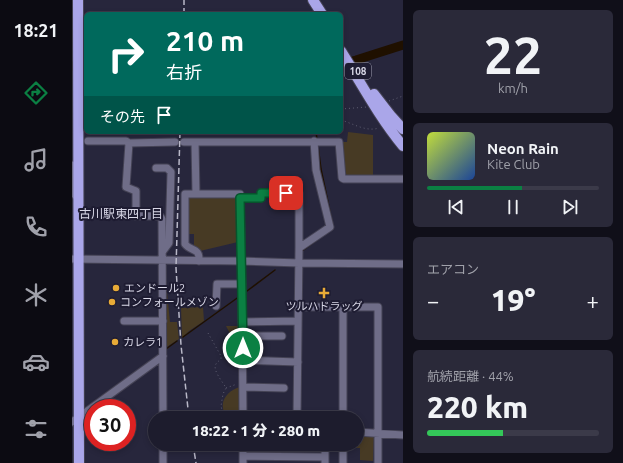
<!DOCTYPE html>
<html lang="ja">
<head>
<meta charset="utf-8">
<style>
  body { margin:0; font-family:Ubuntu,"Noto Sans JP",sans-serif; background:#2a2939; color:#f1f3f6; height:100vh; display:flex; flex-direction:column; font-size:15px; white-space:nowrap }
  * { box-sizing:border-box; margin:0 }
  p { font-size:13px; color:#a0a1aa }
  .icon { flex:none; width:22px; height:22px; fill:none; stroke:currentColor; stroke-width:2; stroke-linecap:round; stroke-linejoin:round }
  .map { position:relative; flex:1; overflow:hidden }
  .side { display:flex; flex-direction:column; gap:10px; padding:10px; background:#100f19; width:220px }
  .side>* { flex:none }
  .guide { position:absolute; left:12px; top:12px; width:259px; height:122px; border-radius:6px; box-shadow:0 2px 6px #0003,0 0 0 1px #3b3a49; background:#00695c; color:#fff; overflow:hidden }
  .speed { position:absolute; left:12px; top:399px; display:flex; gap:8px; font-size:20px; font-weight:700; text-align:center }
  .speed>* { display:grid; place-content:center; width:52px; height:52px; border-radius:50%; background:#1d1c2d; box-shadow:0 2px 6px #0003,0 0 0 1px #3b3a49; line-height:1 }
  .speed .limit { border:6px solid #d22; background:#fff; color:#111 }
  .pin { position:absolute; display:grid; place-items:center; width:34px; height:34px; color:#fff; margin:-17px; border-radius:8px; box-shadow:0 2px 6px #0006 }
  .me { position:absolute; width:44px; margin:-22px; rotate:0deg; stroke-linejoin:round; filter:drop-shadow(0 0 3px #0008) }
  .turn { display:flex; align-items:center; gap:14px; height:84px; padding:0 16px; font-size:18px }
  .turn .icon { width:52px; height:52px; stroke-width:2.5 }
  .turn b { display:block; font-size:28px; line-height:34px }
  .then { display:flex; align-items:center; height:38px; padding:0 16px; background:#0003; gap:8px; font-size:15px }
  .big { font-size:30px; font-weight:800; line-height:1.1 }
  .side .widget { flex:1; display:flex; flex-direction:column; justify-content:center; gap:6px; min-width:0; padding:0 14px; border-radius:6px; background:#2a2939 }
  .side .dial { align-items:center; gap:0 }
  .dial b { font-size:52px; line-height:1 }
  .song { display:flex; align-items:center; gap:12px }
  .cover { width:48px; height:48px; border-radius:6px; background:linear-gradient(135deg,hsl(70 70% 55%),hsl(220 70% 35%)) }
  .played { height:4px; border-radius:2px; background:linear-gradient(90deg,#0b8043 55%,#3b3a49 55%) }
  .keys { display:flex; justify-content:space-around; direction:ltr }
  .heat { display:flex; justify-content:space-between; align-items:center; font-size:22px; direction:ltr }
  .charge { height:6px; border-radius:3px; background:linear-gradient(90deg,#34c759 44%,#3b3a49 0) }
  .trip { position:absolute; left:76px; top:411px; width:216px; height:40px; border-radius:20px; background:#1d1c2d; box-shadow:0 2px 6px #0003,0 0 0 1px #3b3a49; font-weight:800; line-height:40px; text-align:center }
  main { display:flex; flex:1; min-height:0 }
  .dock { display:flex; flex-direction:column; width:72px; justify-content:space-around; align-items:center; background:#0c0b12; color:#a0a1aa }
  .dock .icon { width:28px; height:28px }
  .dock .on { color:#0b8043 }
  .dock b { font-size:18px; color:#f1f3f6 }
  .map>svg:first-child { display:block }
</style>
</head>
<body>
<main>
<nav class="dock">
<b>18:21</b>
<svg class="icon on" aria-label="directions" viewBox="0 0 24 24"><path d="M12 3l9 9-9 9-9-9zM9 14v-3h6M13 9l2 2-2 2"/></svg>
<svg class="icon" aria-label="music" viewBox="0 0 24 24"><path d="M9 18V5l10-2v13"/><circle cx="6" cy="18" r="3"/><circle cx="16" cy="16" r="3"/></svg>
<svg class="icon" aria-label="phone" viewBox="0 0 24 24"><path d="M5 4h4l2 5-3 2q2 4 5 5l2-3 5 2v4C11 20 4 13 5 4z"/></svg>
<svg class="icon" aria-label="climate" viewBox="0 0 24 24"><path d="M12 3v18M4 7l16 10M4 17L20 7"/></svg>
<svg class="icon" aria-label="car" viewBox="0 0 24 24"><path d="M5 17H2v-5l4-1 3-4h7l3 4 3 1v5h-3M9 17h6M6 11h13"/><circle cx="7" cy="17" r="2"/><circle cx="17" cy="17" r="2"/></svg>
<svg class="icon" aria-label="filters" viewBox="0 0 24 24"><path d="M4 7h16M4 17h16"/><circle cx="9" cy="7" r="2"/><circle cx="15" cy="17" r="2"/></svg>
</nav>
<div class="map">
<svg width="331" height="463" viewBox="0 0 331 463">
  <rect width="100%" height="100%" fill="#27263c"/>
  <path fill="#473a24" d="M276,132l25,3v40h-26l-2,-2 -3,-31h5z
    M166,196v46l-38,9 -6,-3v-14h-6v-35l2,-2z
    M93,272l5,50h7l2,17 -14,9z
    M131,307l1,14 -15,10 -7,7 -1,-30z
    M154,326h13v25z
    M168,387l-1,27h-14c-1,-2 -2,-4 -2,-6 -2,-10 8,-19 17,-21z
    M285,434h17l-1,27 -13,-1v-12h-13v-4h10z"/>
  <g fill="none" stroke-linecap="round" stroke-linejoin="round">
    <path stroke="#1f1000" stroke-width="1.5" d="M244,132l1,7
      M246,146l3,23 12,57
      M230,251l15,-11
      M175,291l28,-21
      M111,337l57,-41
      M94,349l11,-8
      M12,409l76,-55
      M0,418l1,-1"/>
    <path stroke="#1f1000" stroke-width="9" d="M269,64l15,-4 47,-15
      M0,66l14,1"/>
    <g stroke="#454355" stroke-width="9">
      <path id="minor" d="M16,141h38l3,2
        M112,142h11
        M0,165l2,29 2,2
        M84,168h11l4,4 -2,71 -6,8
        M124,194h44l2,102 1,122
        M168,198h21v-5h38v55
        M0,259l169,2 58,2 104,1
        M127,261c1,-14 -8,-9 -14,-17v-50h11l-1,-52h144l3,36 2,1h59
        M144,306l1,-22h25
        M226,307h80v156
        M271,307v111
        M52,321h39
        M170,322l56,-1
        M171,336h39
        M171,360l55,2
        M171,387l41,1
        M91,418l-1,-199 -2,-3h-24v-25l-10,-4 3,-44 46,-1
        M225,418l2,-170 31,-21 -14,-57 -2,-29
        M0,422l91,-66
        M285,432l46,3
        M91,444v19
        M171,444v19
        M253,444v19
        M271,444v19
        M171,456l82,1"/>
    </g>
    <g stroke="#454355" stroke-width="12">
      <path id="highway" d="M6,0l1,463
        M241,0l9,14
        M269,51c20,32 38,66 62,95
        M302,94l17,22 12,13"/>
    </g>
    <path stroke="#5f5e72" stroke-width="1" stroke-dasharray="1 3" stroke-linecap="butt" d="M317,101l14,-5
      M269,109l26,-2
      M269,120c13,4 25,12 38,8
      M136,333l13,23v3c-2,2 -4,3 -5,5 -4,6 7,18 10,24l-3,6 -2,12 3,12
      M154,388l11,-4"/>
    <use href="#minor" stroke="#6f6d88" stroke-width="7"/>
    <use href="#highway" stroke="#aaa6e9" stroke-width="10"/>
    <path stroke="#b9b8c8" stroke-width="1.5" stroke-dasharray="6 3" stroke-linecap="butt" d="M112,14v-14
      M108,132l-4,136 5,77 8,73
      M121,444l3,19"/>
  </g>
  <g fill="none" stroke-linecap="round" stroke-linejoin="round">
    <g stroke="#07532c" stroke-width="10">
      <path id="route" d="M171,348l-3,-150h21v-5h25"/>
    </g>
    <use href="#route" stroke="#0b8043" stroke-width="7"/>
  </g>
  <g fill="#e8ab37" stroke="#1e1c32" stroke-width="1.5">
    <circle cx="44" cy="288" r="4"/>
    <path d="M250 287h4v4h4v4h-4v4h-4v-4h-4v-4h4z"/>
    <circle cx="40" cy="302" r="4"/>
    <circle cx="43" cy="342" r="4"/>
  </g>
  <g text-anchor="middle" stroke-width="4" stroke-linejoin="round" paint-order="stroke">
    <rect fill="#1e1c32" stroke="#a1a0b1" stroke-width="1" x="273" y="63" width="26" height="16" rx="3"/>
    <g font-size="10" font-weight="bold" fill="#d9d8e7">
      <text x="286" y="75">108</text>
    </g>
    <g font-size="11" fill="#d9d8e7" stroke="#1e1c32" text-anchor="start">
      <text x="52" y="292">エンドール2</text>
      <text x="48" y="306">コンフォールメゾン</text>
      <text x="252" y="310" text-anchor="middle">ツルハドラッグ</text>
      <text x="51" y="346">カレラ1</text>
    </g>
    <g font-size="12" fill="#d9d8e7" stroke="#1e1c32">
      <text x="49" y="218">古川駅東四丁目</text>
    </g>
  </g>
</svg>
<div class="speed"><div class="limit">30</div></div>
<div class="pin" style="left:214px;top:193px;background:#d93025"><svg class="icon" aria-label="arrive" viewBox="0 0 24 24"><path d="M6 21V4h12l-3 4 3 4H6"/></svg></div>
<svg class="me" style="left:171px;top:348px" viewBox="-20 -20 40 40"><circle r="17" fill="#0b8043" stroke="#fff" stroke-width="3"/><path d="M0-11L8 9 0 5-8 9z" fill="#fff"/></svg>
<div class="trip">18:22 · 1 分 · 280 m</div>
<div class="guide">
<div class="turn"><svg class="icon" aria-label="right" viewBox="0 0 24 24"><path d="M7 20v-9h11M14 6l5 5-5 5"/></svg><div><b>210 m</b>右折</div></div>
<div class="then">その先<svg class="icon" aria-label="arrive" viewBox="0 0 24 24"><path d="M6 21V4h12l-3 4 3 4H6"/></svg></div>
</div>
</div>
<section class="side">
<div class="widget dial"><b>22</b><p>km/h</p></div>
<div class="widget">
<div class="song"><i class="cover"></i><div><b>Neon Rain</b><p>Kite Club</p></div></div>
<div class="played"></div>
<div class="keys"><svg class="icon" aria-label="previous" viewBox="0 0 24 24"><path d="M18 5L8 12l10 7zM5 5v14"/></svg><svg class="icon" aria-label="pause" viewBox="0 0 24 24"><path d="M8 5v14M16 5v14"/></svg><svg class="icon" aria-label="next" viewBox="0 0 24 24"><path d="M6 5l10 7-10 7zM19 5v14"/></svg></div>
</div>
<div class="widget"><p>エアコン</p>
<div class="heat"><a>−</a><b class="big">19°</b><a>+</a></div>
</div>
<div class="widget"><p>航続距離 · 44%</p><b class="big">220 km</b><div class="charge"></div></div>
</section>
</main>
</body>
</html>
